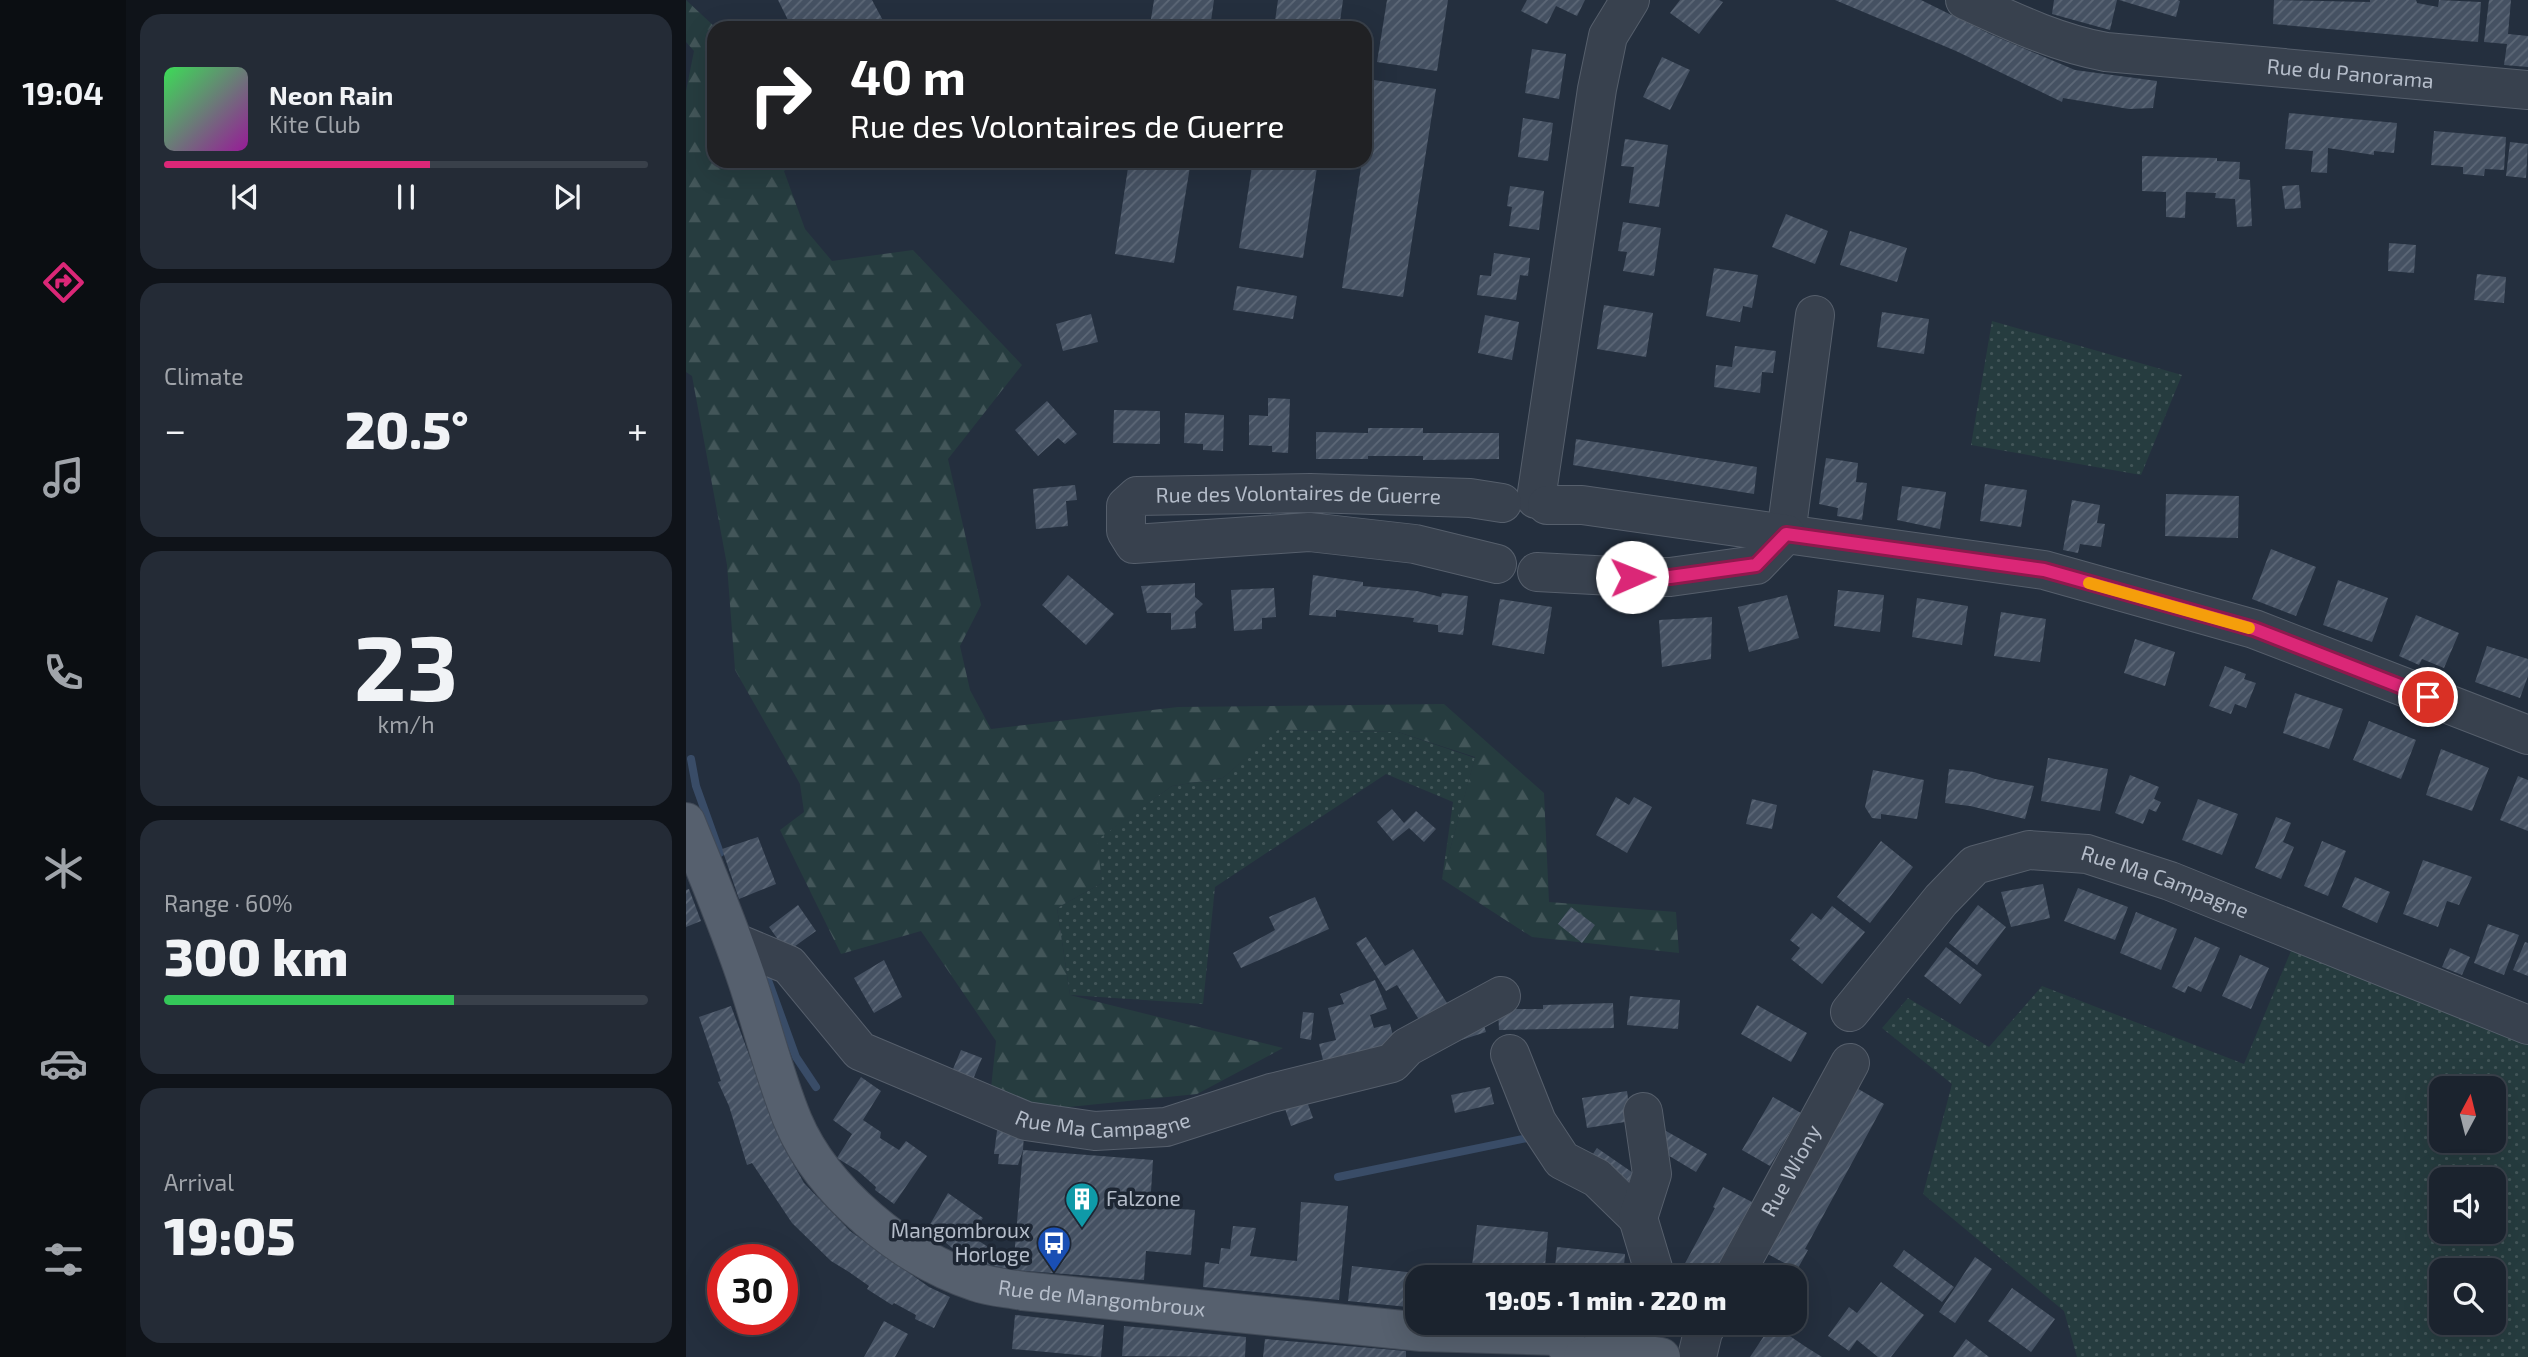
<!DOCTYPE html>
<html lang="en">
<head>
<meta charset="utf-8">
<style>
  body { margin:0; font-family:"Exo 2",sans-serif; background:#242b36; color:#f1f3f6; height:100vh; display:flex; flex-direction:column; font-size:26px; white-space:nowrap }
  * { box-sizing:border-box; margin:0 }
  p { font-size:23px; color:#a0a4aa }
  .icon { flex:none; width:38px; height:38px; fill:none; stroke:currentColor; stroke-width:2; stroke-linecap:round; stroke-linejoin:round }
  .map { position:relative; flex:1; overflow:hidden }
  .details { display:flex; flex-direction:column; gap:14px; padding:14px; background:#0f1319; width:560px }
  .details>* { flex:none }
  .guide { position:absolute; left:21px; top:21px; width:665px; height:147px; border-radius:21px; box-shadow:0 7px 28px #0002,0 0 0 2px #39404a; background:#202124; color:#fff; overflow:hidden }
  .needle { width:46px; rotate:7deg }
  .tools { position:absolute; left:1743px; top:1076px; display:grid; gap:14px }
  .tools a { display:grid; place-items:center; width:77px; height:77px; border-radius:14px; background:#1b232e; box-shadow:0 7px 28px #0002,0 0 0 2px #39404a; font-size:35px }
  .speed { position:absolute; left:21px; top:1244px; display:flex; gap:14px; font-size:35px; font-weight:700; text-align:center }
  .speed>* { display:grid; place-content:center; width:91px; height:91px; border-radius:50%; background:#1b232e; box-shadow:0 7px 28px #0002,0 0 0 2px #39404a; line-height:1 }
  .speed .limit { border:10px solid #d22; background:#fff; color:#111 }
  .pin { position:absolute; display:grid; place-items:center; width:60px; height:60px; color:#fff; margin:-30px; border:4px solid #fff; border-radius:50%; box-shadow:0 2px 7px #0007 }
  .me { position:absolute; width:77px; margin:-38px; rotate:89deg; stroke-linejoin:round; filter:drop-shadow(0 0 5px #0008) }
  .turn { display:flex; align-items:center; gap:24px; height:147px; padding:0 28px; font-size:32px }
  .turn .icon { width:91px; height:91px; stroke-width:2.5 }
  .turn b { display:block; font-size:49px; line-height:60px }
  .big { font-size:52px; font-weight:800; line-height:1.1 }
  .details .card { flex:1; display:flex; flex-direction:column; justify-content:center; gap:10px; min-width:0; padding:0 24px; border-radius:21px; background:#242b36 }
  .details .dial { align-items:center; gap:0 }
  .dial b { font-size:91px; line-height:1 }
  .song { display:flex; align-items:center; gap:21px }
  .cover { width:84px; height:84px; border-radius:10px; background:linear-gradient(135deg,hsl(130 70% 55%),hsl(300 70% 35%)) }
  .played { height:7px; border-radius:4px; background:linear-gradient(90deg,#db2777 55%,#39404a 55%) }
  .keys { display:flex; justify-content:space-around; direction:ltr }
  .heat { display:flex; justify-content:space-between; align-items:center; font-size:38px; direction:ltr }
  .charge { height:10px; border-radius:5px; background:linear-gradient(90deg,#34c759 60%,#39404a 0) }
  .trip { position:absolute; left:719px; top:1265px; width:402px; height:70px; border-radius:21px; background:#1b232e; box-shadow:0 7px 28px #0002,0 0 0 2px #39404a; font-weight:800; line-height:70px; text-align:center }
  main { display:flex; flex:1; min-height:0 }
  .tabs { display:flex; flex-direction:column; width:126px; justify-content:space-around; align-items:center; background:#0b0e12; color:#a0a4aa }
  .tabs .icon { width:49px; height:49px }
  .tabs .active { color:#db2777 }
  .tabs b { font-size:32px; color:#f1f3f6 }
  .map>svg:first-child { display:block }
</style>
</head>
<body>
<main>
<nav class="tabs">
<b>19:04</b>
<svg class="icon active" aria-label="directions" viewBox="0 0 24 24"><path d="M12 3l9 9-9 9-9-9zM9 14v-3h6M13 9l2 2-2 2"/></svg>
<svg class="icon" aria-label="music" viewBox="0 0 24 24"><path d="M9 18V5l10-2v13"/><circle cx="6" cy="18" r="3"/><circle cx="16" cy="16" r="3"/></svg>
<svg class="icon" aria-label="phone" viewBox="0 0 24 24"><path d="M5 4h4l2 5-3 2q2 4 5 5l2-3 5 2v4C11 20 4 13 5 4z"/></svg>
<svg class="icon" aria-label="climate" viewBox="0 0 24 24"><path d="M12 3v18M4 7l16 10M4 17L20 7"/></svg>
<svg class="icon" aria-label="car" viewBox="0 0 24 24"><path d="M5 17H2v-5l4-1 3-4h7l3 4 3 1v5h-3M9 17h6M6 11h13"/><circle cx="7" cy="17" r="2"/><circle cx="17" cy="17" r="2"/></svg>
<svg class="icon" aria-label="filters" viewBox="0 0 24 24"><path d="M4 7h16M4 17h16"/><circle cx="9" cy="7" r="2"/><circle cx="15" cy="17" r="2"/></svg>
</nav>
<section class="details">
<div class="card">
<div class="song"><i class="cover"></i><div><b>Neon Rain</b><p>Kite Club</p></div></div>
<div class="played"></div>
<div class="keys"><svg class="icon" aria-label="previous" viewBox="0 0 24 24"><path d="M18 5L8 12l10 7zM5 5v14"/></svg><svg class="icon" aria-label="pause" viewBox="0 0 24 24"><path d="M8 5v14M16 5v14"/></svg><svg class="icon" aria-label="next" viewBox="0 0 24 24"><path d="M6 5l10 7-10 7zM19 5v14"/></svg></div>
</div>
<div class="card"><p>Climate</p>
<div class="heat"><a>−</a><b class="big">20.5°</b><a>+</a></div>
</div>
<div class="card dial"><b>23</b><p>km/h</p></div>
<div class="card"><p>Range · 60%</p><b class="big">300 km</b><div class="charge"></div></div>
<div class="card"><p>Arrival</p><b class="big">19:05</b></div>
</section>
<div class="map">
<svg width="1842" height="1357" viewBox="0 0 1842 1357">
  <defs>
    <pattern id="grass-dots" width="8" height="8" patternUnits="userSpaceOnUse" patternTransform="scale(1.75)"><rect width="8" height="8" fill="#263c3f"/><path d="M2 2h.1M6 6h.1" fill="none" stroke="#435659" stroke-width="1.8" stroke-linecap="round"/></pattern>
    <pattern id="forest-firs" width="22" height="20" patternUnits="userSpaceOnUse" patternTransform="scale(1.75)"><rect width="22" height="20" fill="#263c3f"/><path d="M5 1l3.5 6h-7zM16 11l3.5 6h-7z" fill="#435659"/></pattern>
    <pattern id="building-hatch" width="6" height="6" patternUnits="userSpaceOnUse" patternTransform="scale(1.75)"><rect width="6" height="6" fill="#455162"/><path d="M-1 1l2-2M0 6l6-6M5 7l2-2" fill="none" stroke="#5d6877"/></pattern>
  </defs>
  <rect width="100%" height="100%" fill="#242f3e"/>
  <path fill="url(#grass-dots)" fill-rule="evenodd" d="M1306,321l190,54 -41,100 -170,-30z
    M591,730l121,2 77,26 -33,121 11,-77 -67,-28 -171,113 -12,117 -133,-9 -13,-87 45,-25 -6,-43 76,-54 51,-8z
    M1607,946l235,95v316h-451l-13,-46 -141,-117 29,-110 -70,-56 26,-30 81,49 53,-61 202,78zM1755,1088h53v53h-53zM1755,1180h53v52h-53zM1755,1270h53v53h-53z"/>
  <path fill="url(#forest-firs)" d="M0,0l30,28h-2v133h86l-16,10 21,58 27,32 81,-11 109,115 -74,94 33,146 -21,41 10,44 21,39 187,-22 266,-3 100,89 5,109 127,10 3,41 -147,-16 -90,-58 33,-122 -77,-25 -120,-2 -55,48 -51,8 -75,54 5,43 -45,25 13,87 213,53 -86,46 -148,15 -58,-21 5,-47 -75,-110 -80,23 -61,-124 24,-18 -4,-28 -65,-114 -8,-105 -35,-189 -6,-4v-281l8,-40 -8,-9z"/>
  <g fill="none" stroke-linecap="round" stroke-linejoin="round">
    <path stroke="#394c67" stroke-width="8" d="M5,759l5,27 24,67
      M78,969l32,88 20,30
      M652,1177l194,-40"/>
  </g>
  <path fill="url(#building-hatch)" d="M92,0h94l15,28h-95z
    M468,0h60l-4,28h-40l-20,-3z
    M592,0h65l-4,28h-65z
    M701,0h61l-11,71 -60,-9z
    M841,0h58l-8,16 -21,-10 -9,18 -26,-13z
    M994,0h39l4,2 -24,32 -29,-21z
    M1149,0h86l69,34 85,36 82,11 -4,27 -24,1 -66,-11 -1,4 -106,-51z
    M1368,0h63l-7,30 -58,-16z
    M1433,0h59l2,1 -4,16z
    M1588,0l96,2v-2h46l1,3 21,4 1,-7 42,2 -3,40 -205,-18z
    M1803,0h22l-3,34 20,2v31l-24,-2 3,-21 -23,-2z
    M846,49l34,5 -7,45 -34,-6z
    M976,57l28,13 -20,40 -27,-13z
    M688,80l62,9 -33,208 -61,-9 20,-127h3v-21z
    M1603,113l108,10 -3,30 -20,-2v4l-46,-7 -1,25 -16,-1 2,-21 -28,-2z
    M837,118l30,5 -5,38 -30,-4z
    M1748,131l72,6 -2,33 -19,-1 -1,7 -21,-2v-7l-32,-2z
    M939,139l43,6 -9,62 -30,-4 5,-36 -13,-1z
    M1824,142l18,2 -2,34 -20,-2z
    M1456,156l75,2v3l23,1 -1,17 11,1 2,46 -15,1 -2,-28 -20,-1 1,-5 -30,-1 -1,26 -19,-1v-25l-24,-1z
    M443,161h62l-17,102 -59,-9z
    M567,161h65l-15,97 -64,-10z
    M1613,185l2,23 -16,1 -3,-23z
    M824,186l34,5 -5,39 -30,-4 3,-19 -5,-1z
    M1100,214l42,17 -13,33 -43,-17z
    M937,222l38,6 -7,48 -31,-5 4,-19 -9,-1z
    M1164,231l57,17 -10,34 -57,-17z
    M1703,243l27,2 -2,28 -26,-2z
    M808,253l36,5 -2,18 -8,-1 -4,25 -39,-5 3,-20 11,1z
    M1028,268l44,7 -6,33 -9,-2 -3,16 -34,-6z
    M1791,274l29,3 -2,26 -30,-3z
    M551,286l60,10 -4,23 -60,-9z
    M918,305l49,8 -7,44 -49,-8z
    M1196,312l47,7 -5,35 -47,-7z
    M405,314l7,28 -35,9 -7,-27z
    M799,315l34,7 -7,38 -34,-7z
    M1049,346l41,5 -3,22 -11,-1 -2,21 -46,-6 2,-22 16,2z
    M582,398l22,1 -2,54 -16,-1v-6l-23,-1v-30l19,1z
    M361,401l30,33 -12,10 -7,-6 -20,18 -23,-26z
    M428,410l46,1v33l-47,-1z
    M499,413l39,2 -1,36 -20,-1v-6l-19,-1z
    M682,428h55v5h76v26l-76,1v-4h-55v3h-52v-27l52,1z
    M890,439l181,28 -3,27 -181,-29z
    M1140,458l32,5 -2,19 11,1 -5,37 -25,-4 1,-8 -19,-4z
    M1299,484l42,6 -6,37 -41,-6z
    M389,485l2,15 -11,1 2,25 -32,3 -3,-40z
    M1216,486l44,6 -6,37 -43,-9z
    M1480,494l73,2 -1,42 -73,-2z
    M1386,500l28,5 -3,18 8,1 -4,23 -21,-3 -2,9 -15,-3z
    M1585,549l45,18 -20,49 -44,-17z
    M382,575l46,39 -28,31 -44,-40z
    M627,575l50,7v4l54,5 24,6 1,-4 26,3 -5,39 -25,-3v-7l-25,-3 1,-4 -78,-8v7l-27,-2z
    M1652,580l50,18 -16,44 -49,-17z
    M509,583v14l8,7 -8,8 1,16 -25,2v-17h-24l-6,-27z
    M588,588l2,29 -14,1v11l-28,2 -3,-41z
    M1152,590l46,5 -4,37 -46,-6z
    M1101,595l12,43 -50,14 -11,-45z
    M1231,598l51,8 -6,39 -50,-8z
    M814,599l52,8 -8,47 -52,-9z
    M1315,612l45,7 -6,43 -46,-6z
    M1730,615l43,18 -15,35 -22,-9 -3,6 -20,-9z
    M1026,617l-1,42 -49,8 -3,-47z
    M1449,639l40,13 -10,34 -41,-13z
    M1801,646l41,13v17l-8,22 -45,-16z
    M1539,666l21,8 -2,5 12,4 -10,25 -11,-4 -4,10 -22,-8z
    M1609,693l48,16 -14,40 -46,-16z
    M1683,721l47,19 -15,39 -48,-19z
    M1755,749l48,19 -17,43 -46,-16z
    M1362,758l60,11 -8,42 -59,-10z
    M1263,769l25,3 21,7 39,7 -9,33 -55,-13 -25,-3z
    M1187,770l51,10 -7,39 -36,-5v5l-9,-1 -7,-11z
    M1444,775l29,12 -5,12 7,3 -5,10 -7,-3 -6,15 -28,-11z
    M1832,776l10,4v51l-28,-11z
    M930,797l13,8 5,-8 18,10 -25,46 -31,-18z
    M1066,799l25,6 -5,24 -26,-5z
    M1512,799l40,15 -16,41 -40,-15z
    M706,809l12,14 12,-12 20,18 -12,13 -15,-14 -16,13 -16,-19z
    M1590,817l15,6 -8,19 11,5 -13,32 -26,-11z
    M72,837l18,47 -37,15 -17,-50z
    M1195,841l32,26 -43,56 -33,-26z
    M1636,841l24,10 -18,45 -24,-10z
    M1737,860l49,17 -13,28 -12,-4 -9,26 -35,-13z
    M1669,877l35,15 -13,31 -35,-16z
    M1357,884l7,34 -39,9 -10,-35z
    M1392,888l50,19 -13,33 -51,-19z
    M3,889l12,32 -15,6v-37z
    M629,897l14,32 -88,39 -8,-15 42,-23 -6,-13z
    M112,905l18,26 -29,21 -18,-25z
    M1292,905l28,22 -29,38 -28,-22z
    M1146,906l33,26 -43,52 -31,-25 9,-11 -10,-8 22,-27 9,7z
    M885,907l24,18 -13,18 -24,-19z
    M1450,912l41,17 -16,41 -41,-17z
    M1802,924l31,11 -15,40 -30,-12z
    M680,937l19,29 28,-17 39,62 -27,18 -28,-44 -11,6 -30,-48z
    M1509,937l25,11 -19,44 -13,-6 -3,7 -13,-6z
    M1839,942l3,1v33l-15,-6z
    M1260,947l36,28 -22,29 -36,-28z
    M1764,948l20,9 -8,18 -20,-8z
    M1554,955l29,13 -18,41 -29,-13z
    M198,960l18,37 -28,16 -20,-35z
    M689,980l12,29 -17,6 4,13 16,-4 7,26 -72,18 -6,-24 17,-4 -8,-32 16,-4 -4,-10z
    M944,996l50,4 -2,29 -51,-4z
    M927,1003l1,25 -115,2 -1,-21h45v-4z
    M1071,1005l50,28 -16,29 -50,-28z
    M45,1006l51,138 22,39 46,48 79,56 21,10 -16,31 -19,-9 1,-4 -22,-12 -2,2 -25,-16 2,-3 -20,-14 -18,-11 -39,-38 -40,-60 -5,2 -18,-59 -11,-24 3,-1 -22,-64z
    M617,1012l11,1 -3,27 -11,-2z
    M796,1019l4,13 -28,9 -4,-13z
    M275,1050l21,8 -13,31 -21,-8z
    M175,1077l20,14 -18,29 18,12 -1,6 19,12 7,-9 21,15 -33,48 -19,-14 1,-3 -18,-16 -21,-13 15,-24 -19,-14z
    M804,1087l4,17 -39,9 -4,-18z
    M1169,1087l29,17 -79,145 3,1 -11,20 -31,-17z
    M941,1091l4,30 -44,7 -5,-30z
    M619,1096l8,22 -22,8 -8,-23z
    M1087,1097l28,16 -31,53 -28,-16z
    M312,1123l26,10 -1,17 -5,15 -20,-1 1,-10h-5z
    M980,1131l41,23 -11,18 -40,-24z
    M911,1148l42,29 -11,17 -42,-30z
    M337,1150l130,10 -3,47 45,3 -4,45 -45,-4 -2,29 -131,-10 -25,-5 -31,-13 -29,-24 20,-35 35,25 -13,17 42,28 1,7z
    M1037,1187l29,15 -41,76h-34l38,-70 -2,-1z
    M615,1202l47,4 -9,94 -136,-13 2,-25 14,2 2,-16 9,1 3,-23 23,2 -6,28 47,5z
    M791,1225l71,7 -4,46h-126v30l-70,-7 4,-35 73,8 -1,-2 33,1v-8l15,1z
    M871,1247l68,7 -2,24h-69z
    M1218,1250l50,37 -12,15 -49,-36z
    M1289,1257l17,12 -37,54 -16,-11z
    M1195,1282l43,33 -33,42h-13l-21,-17 -8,11 -21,-15 21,-29 8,6z
    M1326,1288l43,31 -24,33 -43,-31z
    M329,1315l89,10 -3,32 -89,-8z
    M198,1321l24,13 -13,23h-31z
    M1086,1324l34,23 16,10h-72z
    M438,1326l122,11 -1,20 -123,-1z
    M579,1339l141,12v6h-143z
    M1280,1339l23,18h-36z"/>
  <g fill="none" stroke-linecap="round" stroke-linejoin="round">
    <g stroke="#565f6c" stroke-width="40">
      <g id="minor">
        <path id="s1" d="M1279,0c46,21 91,43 141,52l422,38"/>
        <path d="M1129,315l-29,219 258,36 210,59 274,106"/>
        <path d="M850,499l61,-410 11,-53 22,-36"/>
        <path id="s2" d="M811,564l-82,-20 -106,-12 -175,12 -8,-13v-25l11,-10 173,-3 160,5 32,5"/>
        <path d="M851,572l95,5h38l86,-12 30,-31 -204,-29h-35"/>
        <path id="s3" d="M48,942l55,23 71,86 166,70 69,10 71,-4 105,-34 121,-30 15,-16 94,-51"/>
        <path id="s4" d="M1164,1012l91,-112 34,-35 54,-15 58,4 83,27 358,144"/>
        <path d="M824,1054l27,68 25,38 35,18 41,40"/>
        <path d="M957,1112l9,62 -14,44 18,60"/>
        <path id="s5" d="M1047,1278l117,-215"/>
        <path d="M1011,1357l6,-25 5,-9"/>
      </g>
    </g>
    <g stroke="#414a57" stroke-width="40">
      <g id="major">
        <path id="s6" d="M0,822c21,52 43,104 61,158 15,45 28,98 46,141 30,71 110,137 183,161 14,5 31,6 47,9l399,41 136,4 18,21"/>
        <path d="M897,1357l32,-7 46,7"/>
      </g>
    </g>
    <use href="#minor" stroke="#38414e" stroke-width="38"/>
    <use href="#major" stroke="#56606e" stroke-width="38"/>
  </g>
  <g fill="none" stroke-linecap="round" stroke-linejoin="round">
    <g stroke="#8e194d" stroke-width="18">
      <path id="route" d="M946,577h38l86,-12 30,-31 258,36 210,59 174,68"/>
    </g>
    <use href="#route" stroke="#db2777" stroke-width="12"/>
    <path stroke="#f59e0b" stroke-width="12" d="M1403,583l160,45"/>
  </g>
  <defs>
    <g id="building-pin" transform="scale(1.75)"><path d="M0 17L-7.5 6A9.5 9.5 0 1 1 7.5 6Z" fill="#0f9aa8" stroke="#1d2633"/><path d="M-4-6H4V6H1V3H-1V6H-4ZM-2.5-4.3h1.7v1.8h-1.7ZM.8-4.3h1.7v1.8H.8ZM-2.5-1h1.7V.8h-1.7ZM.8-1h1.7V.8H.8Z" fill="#fff"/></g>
    <g id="bus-pin" transform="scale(1.75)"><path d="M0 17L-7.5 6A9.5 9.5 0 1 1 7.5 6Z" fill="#1a4fb4" stroke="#1d2633"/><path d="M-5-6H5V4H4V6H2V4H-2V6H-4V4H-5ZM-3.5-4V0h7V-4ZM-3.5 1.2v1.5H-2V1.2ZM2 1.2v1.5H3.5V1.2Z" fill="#fff"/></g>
  </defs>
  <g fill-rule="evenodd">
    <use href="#building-pin" x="396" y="1199"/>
    <use href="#bus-pin" x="368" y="1243"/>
  </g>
  <g text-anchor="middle" stroke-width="7" stroke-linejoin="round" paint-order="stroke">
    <g font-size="21" fill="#b4bcc9" stroke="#1d2633">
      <text dy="7" stroke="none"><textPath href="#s1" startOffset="396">Rue du Panorama</textPath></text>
      <text dy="7" stroke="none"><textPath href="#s2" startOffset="583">Rue des Volontaires de Guerre</textPath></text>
      <text dy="7" stroke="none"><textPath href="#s4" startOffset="390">Rue Ma Campagne</textPath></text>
      <text dy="7" stroke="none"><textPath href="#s3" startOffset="429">Rue Ma Campagne</textPath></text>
      <text dy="7" stroke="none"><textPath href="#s5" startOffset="122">Rue Wiony</textPath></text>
      <text dy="7" stroke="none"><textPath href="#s6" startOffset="695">Rue de Mangombroux</textPath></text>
    </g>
    <g font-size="21" fill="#b4bcc9" stroke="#1d2633" text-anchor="start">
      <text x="420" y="1206">Falzone</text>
      <text x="344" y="1238" text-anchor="end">Mangombroux<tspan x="344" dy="24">Horloge</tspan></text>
    </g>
  </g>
</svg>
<div class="tools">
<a><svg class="needle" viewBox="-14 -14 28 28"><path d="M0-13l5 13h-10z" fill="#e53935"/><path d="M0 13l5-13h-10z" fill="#a0a4aa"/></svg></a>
<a><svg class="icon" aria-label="sound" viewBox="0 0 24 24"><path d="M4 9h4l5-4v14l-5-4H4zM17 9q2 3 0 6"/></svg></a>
<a><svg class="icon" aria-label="search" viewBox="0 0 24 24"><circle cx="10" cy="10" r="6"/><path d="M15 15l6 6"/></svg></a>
</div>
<div class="speed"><div class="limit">30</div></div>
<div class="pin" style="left:1742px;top:697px;background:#d93025"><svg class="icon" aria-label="arrive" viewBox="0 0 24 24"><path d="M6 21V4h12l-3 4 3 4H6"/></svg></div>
<svg class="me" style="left:946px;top:577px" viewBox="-20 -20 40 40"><circle r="19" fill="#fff"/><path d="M0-13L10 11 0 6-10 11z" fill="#db2777"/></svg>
<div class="trip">19:05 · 1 min · 220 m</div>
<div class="guide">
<div class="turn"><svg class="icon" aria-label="right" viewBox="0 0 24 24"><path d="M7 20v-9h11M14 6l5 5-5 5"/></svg><div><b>40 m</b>Rue des Volontaires de Guerre</div></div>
</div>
</div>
</main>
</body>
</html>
